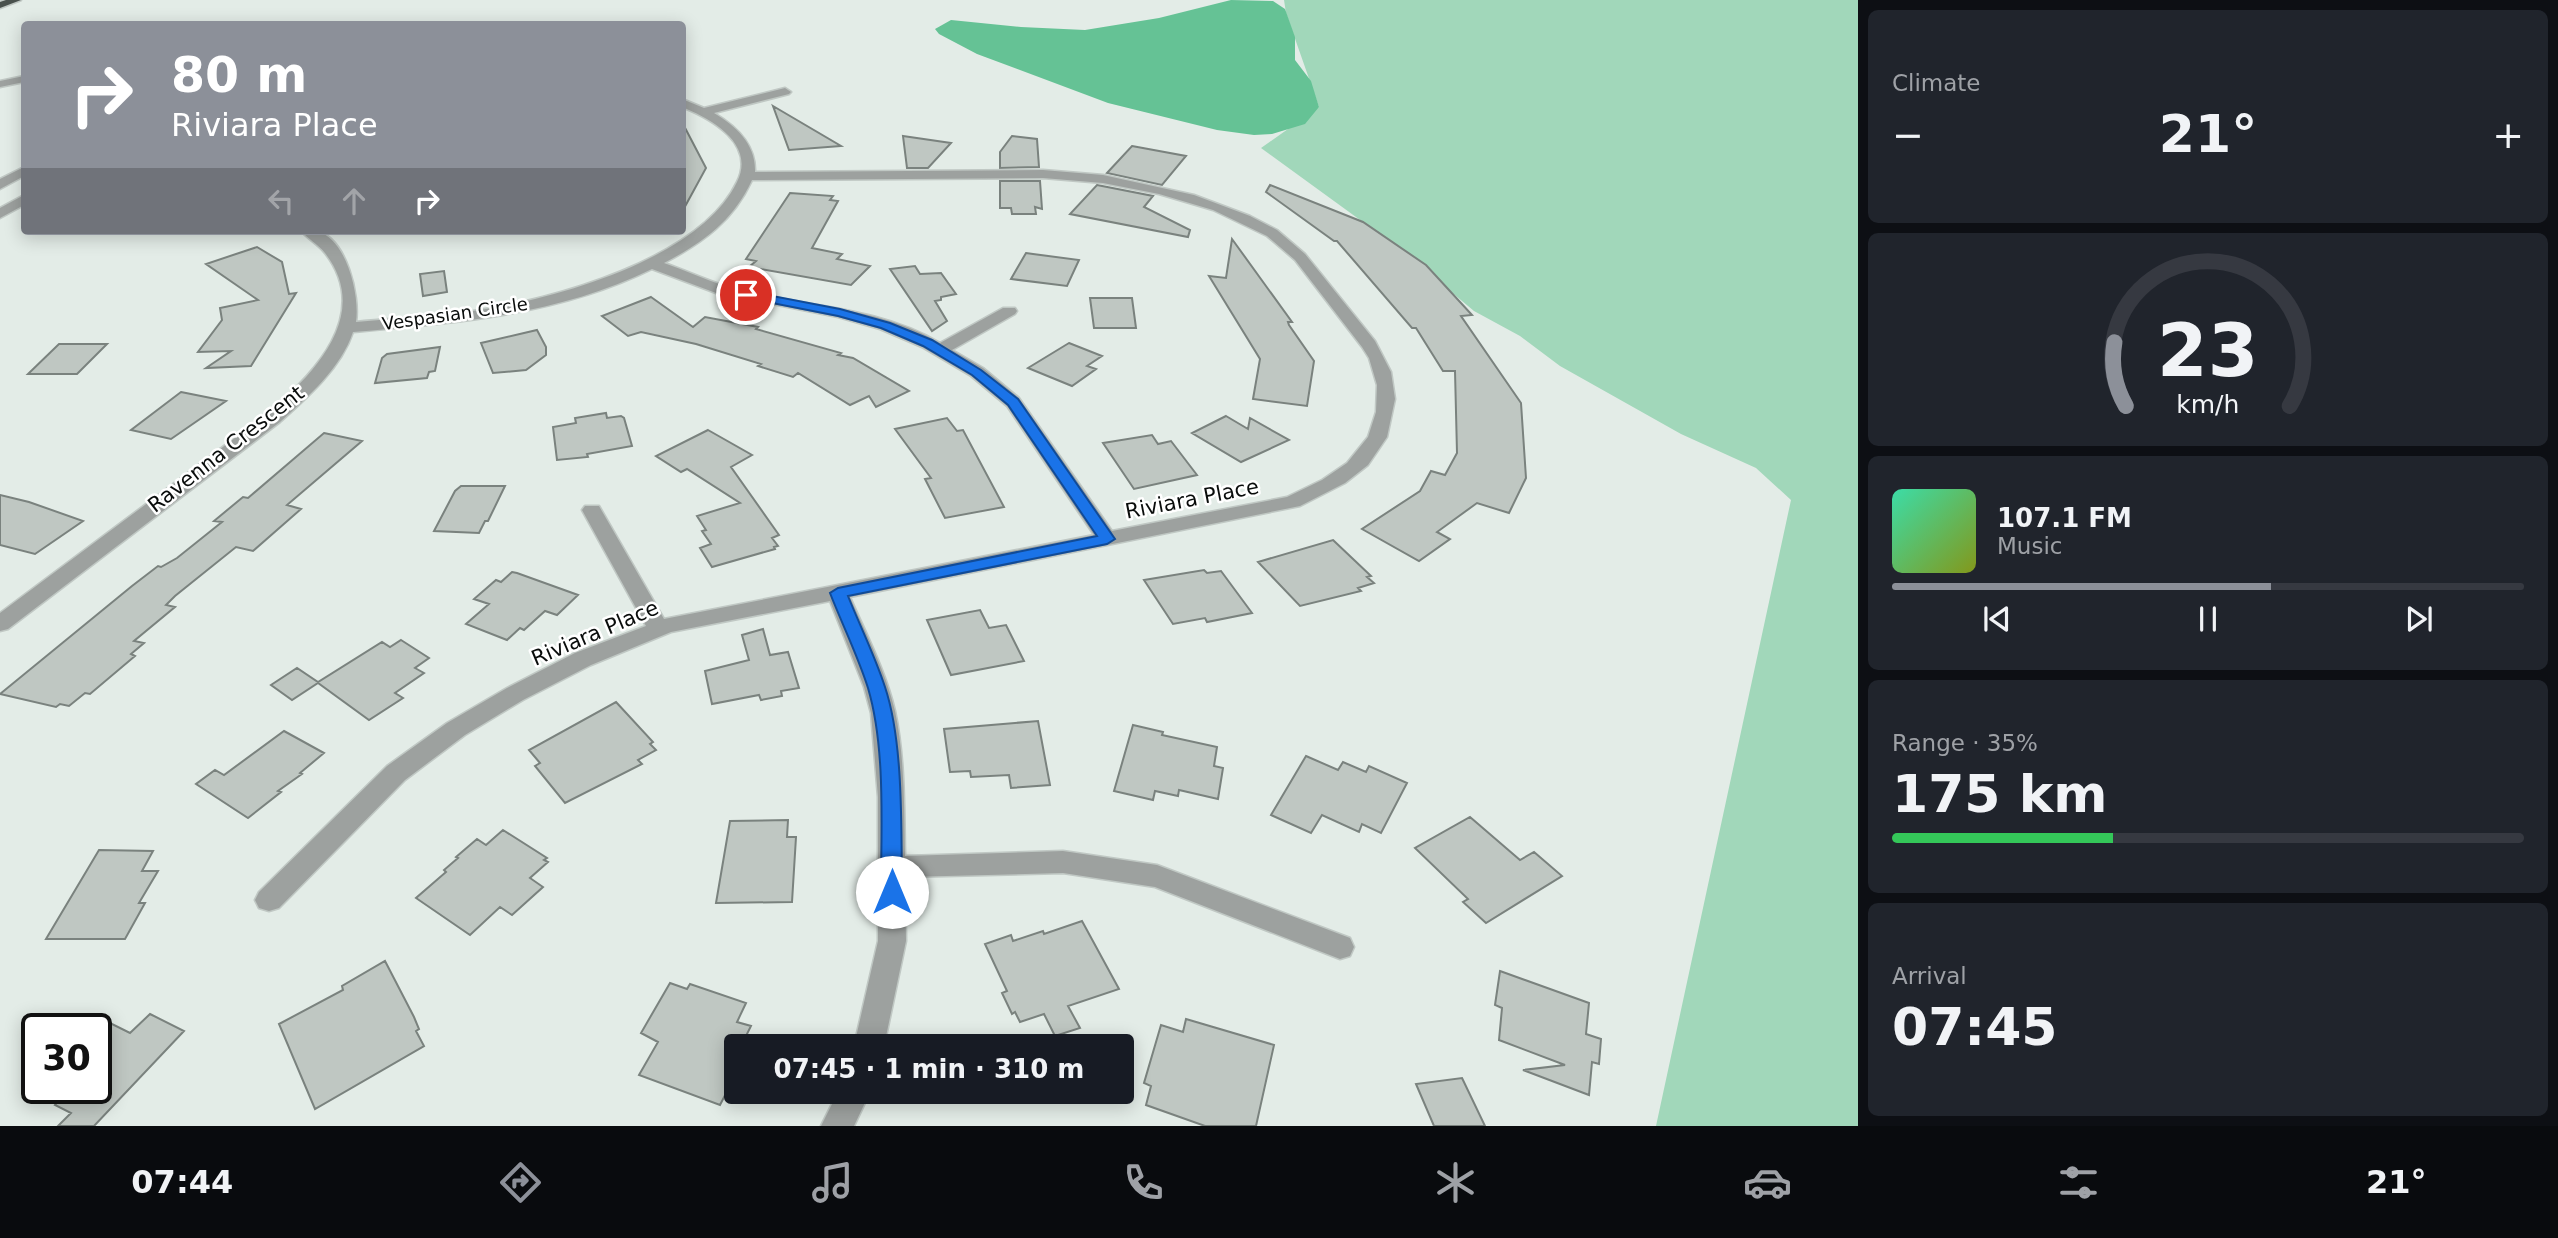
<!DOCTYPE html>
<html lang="en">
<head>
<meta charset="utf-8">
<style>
  body { margin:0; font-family:"DejaVu Sans",sans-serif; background:#20242c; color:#f1f3f6; height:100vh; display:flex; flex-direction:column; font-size:26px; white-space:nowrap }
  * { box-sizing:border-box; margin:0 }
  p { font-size:23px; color:#9ea1a6 }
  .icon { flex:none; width:38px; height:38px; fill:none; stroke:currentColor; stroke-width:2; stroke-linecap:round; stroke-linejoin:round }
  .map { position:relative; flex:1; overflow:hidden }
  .drawer { display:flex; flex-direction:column; gap:10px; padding:10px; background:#0d0f14; width:700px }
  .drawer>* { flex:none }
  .banner { position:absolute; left:21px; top:21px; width:665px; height:214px; border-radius:7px; box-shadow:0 4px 18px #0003; background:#8c9099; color:#fff; overflow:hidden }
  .speed { position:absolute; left:21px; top:1013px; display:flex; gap:14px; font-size:35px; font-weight:700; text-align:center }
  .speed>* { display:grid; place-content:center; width:91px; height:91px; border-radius:50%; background:#171b24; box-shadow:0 4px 18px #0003; line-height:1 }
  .speed .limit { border:4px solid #111; border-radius:10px; background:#fff; color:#111 }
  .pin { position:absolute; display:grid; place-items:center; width:60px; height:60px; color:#fff; margin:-30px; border:4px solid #fff; border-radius:50%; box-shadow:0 2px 7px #0007 }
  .me { position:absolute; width:77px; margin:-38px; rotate:0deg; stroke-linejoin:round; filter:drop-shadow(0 0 5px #0008) }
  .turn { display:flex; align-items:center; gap:24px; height:147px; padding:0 35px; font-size:32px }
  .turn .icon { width:91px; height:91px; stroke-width:2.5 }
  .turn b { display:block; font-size:49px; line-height:60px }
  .lanes { display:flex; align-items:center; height:66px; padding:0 35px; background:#0003; justify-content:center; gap:35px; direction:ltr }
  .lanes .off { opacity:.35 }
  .big { font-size:52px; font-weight:600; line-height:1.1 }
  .drawer .tile { flex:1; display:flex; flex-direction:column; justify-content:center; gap:10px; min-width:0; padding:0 24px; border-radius:10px; background:#20242c }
  .drawer .dial { align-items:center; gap:0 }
  .dial svg { height:182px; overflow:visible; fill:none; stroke:#363941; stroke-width:7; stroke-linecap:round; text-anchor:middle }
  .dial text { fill:#f1f3f6; stroke:none }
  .song { display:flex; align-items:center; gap:21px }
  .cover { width:84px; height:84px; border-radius:10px; background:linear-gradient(135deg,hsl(160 70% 55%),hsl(70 70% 35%)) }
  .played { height:7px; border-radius:4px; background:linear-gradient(90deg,#8c9099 60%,#363941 60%) }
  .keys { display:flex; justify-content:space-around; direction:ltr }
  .heat { display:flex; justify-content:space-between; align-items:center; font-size:38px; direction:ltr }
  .charge { height:10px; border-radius:5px; background:linear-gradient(90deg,#34c759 35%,#363941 0) }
  .trip { position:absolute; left:724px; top:1034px; width:410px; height:70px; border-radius:7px; background:#171b24; box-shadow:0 4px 18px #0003; font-weight:600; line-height:70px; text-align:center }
  .menu { display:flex; height:112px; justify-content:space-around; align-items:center; background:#090b0e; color:#9ea1a6 }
  .menu .icon { width:49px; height:49px }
  .menu .selected { color:#8c9099 }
  .menu b { font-size:32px; color:#f1f3f6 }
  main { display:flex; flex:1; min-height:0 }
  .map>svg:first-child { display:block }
</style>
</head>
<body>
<main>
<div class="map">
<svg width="1858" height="1126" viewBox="0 0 1858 1126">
  <rect width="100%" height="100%" fill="#e3ece7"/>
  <path fill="#a1d7ba" d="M1284,0h574v1126h-202l135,-626 -35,-32 -75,-34 -121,-68 -40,-30 -46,-25 -74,-62 -139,-101 58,-41 -33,-94z"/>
  <path fill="#65c295" d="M1231,0l42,1 12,8 10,28v23l16,21 8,26 -14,17 -33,10 -18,1 -37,-5 -109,-27 -131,-49 -38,-20 -4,-5 16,-9 70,7 64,3 74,-12z"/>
  <path fill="#bfc7c2" stroke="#7a827e" stroke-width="2" d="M773,106l68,40 -52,4z
    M682,122l24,46 -24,44z
    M903,136l48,7 -23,25h-21z
    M1012,136l25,3 2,28 -39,1v-16z
    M1132,146l54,10 -24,29 -55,-12z
    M1000,181h40l2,28 -7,-2 1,7h-24l-1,-6h-11z
    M1097,185l56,11 -9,11 46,23 -2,7 -118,-23z
    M1270,185l93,37 63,43 46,50 -11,1 60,87 5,75 -17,35 -32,-10 -40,29 13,7 -31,22 -57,-32 58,-38 11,-20 14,4 12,-22 -2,-82h-12l-27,-43h-4l-75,-87h-3l-68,-49z
    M790,193l43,3 -3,4 8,1 -26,47 30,6 -5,5 33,7 -19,19 -102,-18 7,-6 -10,-2z
    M1232,239l60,83h-4l1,3 25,36 -7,45 -54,-7 7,-40 -51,-83 17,2z
    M257,247l25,15 7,32 7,-1 -45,73 -45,2 25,-17 -33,1 24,-32 -2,-12 38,-8 -52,-36z
    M1026,253l7,1 46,6 -12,26 -56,-7z
    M915,266l5,8 21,-1 15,21 -15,3v3l-6,1 12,20 -15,10 -42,-62z
    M444,271l3,21 -24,4 -3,-22z
    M651,297l42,30 12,-10 53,10 -2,2 85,24 -3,2 15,3 56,33 -33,16 -7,-11 -19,9 -52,-32 -5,4 -35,-11 3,-2 -65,-20 -55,-12 -13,4 -26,-20z
    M1090,298h42l4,30h-42z
    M537,330l9,17v8l-20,15 -33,3 -12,-30z
    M1069,343l33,13 -15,10 9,3 -24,17 -44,-18z
    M59,344h48l-30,30h-49z
    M440,347l-5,24 -6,1 -2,6 -52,5 7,-25 5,-4z
    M181,392l45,9 -55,38 -40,-9z
    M606,413l1,5 14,-2 3,2 8,28 -45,8 1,3 -31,3 -4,-33 23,-4 -1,-5z
    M1226,416l22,13 2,-11 39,22 -48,22 -49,-29z
    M947,418l10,13 6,-1 41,77 -59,11 -20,-39 6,-1 -36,-49z
    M708,430l44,25 -21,12 48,68 -7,3 6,8 -4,1 1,2 -63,18 -12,-19 11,-4 -9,-13 4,-1 -9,-14 43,-13 -53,-34 -6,3 -25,-16z
    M324,433l38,8 -75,64 14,4 -48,42 -17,-4 -61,49 -9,9 9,2 -41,34 10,2 -13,11 4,2 -45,38 -5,-1 -16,13 -9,-2 -4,3 -56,-13 132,-108 26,-20 3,1 16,-9 45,-36 -8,-1 29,-24 5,1z
    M1152,435l6,9 13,-3 26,34 -63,14 -31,-46z
    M461,486h44l-17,35h-3l-6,12 -45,-2 21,-40z
    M0,495l29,7 54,19 -48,33 -35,-9z
    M1333,540l38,36 -4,1 7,6 -16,5 3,3 -61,15 -42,-44z
    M1204,570l3,3 14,-2 31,42 -45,9 -2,-4 -32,6 -29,-44z
    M512,572l5,1 61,22 -21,20 -12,-4 -21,19 -4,-2 -13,12 -41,-16 23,-20 -15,-5 22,-19 5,2z
    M980,610l9,18 17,-3 18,36 -73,14 -24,-55z
    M763,629l7,26 18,-3 11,36 -18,3 1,5 -21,4 -2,-5 -47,9 -7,-33 44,-11 -7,-25z
    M401,640l28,18 -14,10 9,5 -29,20 8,5 -34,22 -51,-37 -26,17 -21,-15 26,-17 21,14 64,-40 8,5z
    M616,702l37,40 -3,2 6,6 -18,10 4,4 -77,39 -30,-37 5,-3 -11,-13z
    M1038,721l12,64 -39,3 -2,-13 -38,2 -1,-6 -20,1 -6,-43z
    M1133,725l30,7 -1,3 55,12 -3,19 9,2 -5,31 -39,-9 -1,6 -23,-5 -2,9 -39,-9z
    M284,731l40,22 -24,20 2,1 -24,17 3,1 -33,26 -52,-34 19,-14 9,5z
    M1306,756l32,14 5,-8 23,10 3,-6 38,17 -26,50 -19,-9 -3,8 -37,-17 -11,18 -40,-18z
    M1470,817l50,43 14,-8 28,24 -76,47 -23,-21 5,-3 -53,-51z
    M788,820l-1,17h9l-4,65 -76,1 14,-82z
    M503,830l44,28 -3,2 4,2 -18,16 13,9 -31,28 -12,-8 -30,28 -54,-37 30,-26 -2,-2 14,-12 -2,-1 21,-18 9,6z
    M99,850l54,1 -11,20h16l-19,32h6l-20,36h-79z
    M1082,921l37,68 -51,17 12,22 -25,8 -11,-22 -24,8 -5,-10 -3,2 -10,-21 5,-2 -22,-47 26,-9 2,6 30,-10 1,3z
    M385,961l29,56 5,12 -3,2 8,15 -109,63 -36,-85 64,-34 -1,-4z
    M1500,971l89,32 -3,31 15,5 -2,25 -7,-2 -3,33 -66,-25 42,-5 -66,-25 3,-32 -7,-3z
    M670,983l17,6 3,-5 56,19 -9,19 14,4 -10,20h-4v26l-17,33 -81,-30 19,-33 -17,-9z
    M150,1014l34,17 -90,95h-36l13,-13 -16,-8 16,-17h25v-72l34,17z
    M1186,1019l88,26 -18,81h-51l-59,-21 5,-19 -7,-3 17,-58 22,7z
    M1462,1078l23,48h-51l-18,-42z"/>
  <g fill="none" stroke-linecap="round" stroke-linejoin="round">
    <g stroke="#c0c8c4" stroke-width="3">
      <path id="street" d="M24,76v6l-24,5v-6z
        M785,88l6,4 -2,2 -75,19c22,13 42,31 41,59l288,-2 60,5 91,20 56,21 27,14 28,24 70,87 16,31 4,27 -8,38 -19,28 -23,18 -45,23 -450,91c16,37 36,75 45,114 10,47 9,97 10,145l158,-5 94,14 193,73 4,9 -4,9 -10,3 -185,-72 -92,-14 -158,4 1,64 -22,105h-30l24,-105v-144l-7,-84 -7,-26 -34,-86 -159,31 -80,33 -68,35 -58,35 -60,45 -126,128 -10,3 -10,-3 -4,-8 4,-8 128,-126 60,-43 60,-35 68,-35 71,-27 -64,-116 3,-4h14l65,113 430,-84 -87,-129 -36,-30 -49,-29 -42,-18 -42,-12 -122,-24 -64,-24c-93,46 -197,54 -299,63 -12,36 -45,65 -73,90l-272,207 -8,2v-18l267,-199c46,-39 106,-99 58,-161 -7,-9 -17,-14 -24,-22 5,0 12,-1 16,0 30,8 43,65 39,91 39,-4 78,-5 117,-11 80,-11 227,-52 264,-129 19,-38 -25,-63 -55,-75v-8l22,9zM1043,178l60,5 56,11 54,16 54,26 28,24 67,87 7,11 8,27 -1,27 -8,25 -21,26 -25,17 -35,17 -175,34 -93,-133 -36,-30 -31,-18 63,-36 2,-3 -2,-3h-12l-63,35c-66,-39 -145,-36 -215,-57 -21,-7 -41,-16 -61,-23 40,-21 69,-42 88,-83z
        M24,167v9l-24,13v-10z
        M24,195v10l-24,13v-10z
        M838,1092h32l-16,34h-33z"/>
    </g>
    <g stroke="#c0c8c4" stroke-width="3">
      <path id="highway" d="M6,0h15l-21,8v-6z"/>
    </g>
    <use href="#street" fill="#9da19f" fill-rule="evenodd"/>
    <use href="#highway" fill="#49514d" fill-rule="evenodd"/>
  </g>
  <path fill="#1a73e8" stroke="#114b97" stroke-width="2" d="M746,291l94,18 50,14 42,17 49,30 37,29 97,140 -8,5 -259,52c12,30 27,60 37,91 19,57 16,144 17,205l-3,6 -7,2 -8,-2 -3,-6c0,-64 5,-143 -13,-204 -10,-32 -26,-64 -38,-95l8,-5 259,-52 -89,-131 -36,-30 -49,-29 -42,-18 -43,-12 -96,-19v-5z"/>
  <g text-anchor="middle" stroke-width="5" stroke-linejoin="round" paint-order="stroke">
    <g font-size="18" fill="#090c0b" stroke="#fff">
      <text transform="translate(455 314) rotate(-8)" y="6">Vespasian Circle</text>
    </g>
    <g font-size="21" fill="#090c0b" stroke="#fff">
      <text transform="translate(226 449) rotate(-38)" y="7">Ravenna Crescent</text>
      <text transform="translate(1192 499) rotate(-11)" y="7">Riviara Place</text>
      <text transform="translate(595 633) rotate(-23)" y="7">Riviara Place</text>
    </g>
  </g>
</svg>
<div class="speed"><div class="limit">30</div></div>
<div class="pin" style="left:746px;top:295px;background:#d93025"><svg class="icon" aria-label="arrive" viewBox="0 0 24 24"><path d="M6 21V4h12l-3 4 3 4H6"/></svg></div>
<svg class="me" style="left:892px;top:892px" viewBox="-20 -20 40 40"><circle r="19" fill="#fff"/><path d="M0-13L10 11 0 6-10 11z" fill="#1a73e8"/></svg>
<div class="trip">07:45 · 1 min · 310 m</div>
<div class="banner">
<div class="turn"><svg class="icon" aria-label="right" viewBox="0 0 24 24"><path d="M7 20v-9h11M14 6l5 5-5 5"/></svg><div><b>80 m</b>Riviara Place</div></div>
<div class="lanes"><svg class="icon off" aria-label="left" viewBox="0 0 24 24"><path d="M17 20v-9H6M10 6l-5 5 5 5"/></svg><svg class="icon off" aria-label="ahead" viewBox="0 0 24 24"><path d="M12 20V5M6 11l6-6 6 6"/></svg><svg class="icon" aria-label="right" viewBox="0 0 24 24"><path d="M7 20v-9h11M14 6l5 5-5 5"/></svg></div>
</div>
</div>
<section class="drawer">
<div class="tile"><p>Climate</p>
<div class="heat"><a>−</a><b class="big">21°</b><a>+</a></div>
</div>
<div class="tile dial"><svg viewBox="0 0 100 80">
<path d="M14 69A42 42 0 1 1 86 69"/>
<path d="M14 69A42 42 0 0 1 9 41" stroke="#8c9099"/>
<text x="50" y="56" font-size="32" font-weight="700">23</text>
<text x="50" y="72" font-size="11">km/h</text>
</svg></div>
<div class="tile">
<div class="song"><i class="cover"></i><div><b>107.1 FM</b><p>Music</p></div></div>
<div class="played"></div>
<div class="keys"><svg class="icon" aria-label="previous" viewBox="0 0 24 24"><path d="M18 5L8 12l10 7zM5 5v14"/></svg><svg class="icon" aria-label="pause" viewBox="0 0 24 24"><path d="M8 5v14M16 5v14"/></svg><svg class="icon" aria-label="next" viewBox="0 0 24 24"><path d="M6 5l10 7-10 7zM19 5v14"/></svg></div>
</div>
<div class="tile"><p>Range · 35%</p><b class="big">175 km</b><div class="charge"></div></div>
<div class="tile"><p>Arrival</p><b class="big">07:45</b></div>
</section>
</main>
<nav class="menu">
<b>07:44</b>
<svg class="icon selected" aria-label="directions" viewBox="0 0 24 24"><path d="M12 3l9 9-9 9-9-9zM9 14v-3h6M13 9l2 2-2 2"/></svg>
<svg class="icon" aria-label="music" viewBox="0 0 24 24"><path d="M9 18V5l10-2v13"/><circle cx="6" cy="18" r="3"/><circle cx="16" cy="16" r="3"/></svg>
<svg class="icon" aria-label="phone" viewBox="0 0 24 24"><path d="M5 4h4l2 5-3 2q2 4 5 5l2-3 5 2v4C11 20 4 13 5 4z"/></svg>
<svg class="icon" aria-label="climate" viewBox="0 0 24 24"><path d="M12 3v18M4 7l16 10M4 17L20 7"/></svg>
<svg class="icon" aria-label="car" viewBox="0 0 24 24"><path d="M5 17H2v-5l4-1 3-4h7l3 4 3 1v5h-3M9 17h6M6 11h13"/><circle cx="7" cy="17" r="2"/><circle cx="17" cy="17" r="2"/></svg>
<svg class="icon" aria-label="filters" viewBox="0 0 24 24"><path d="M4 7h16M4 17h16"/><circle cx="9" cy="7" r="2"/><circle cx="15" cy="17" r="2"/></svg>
<b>21°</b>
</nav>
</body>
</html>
